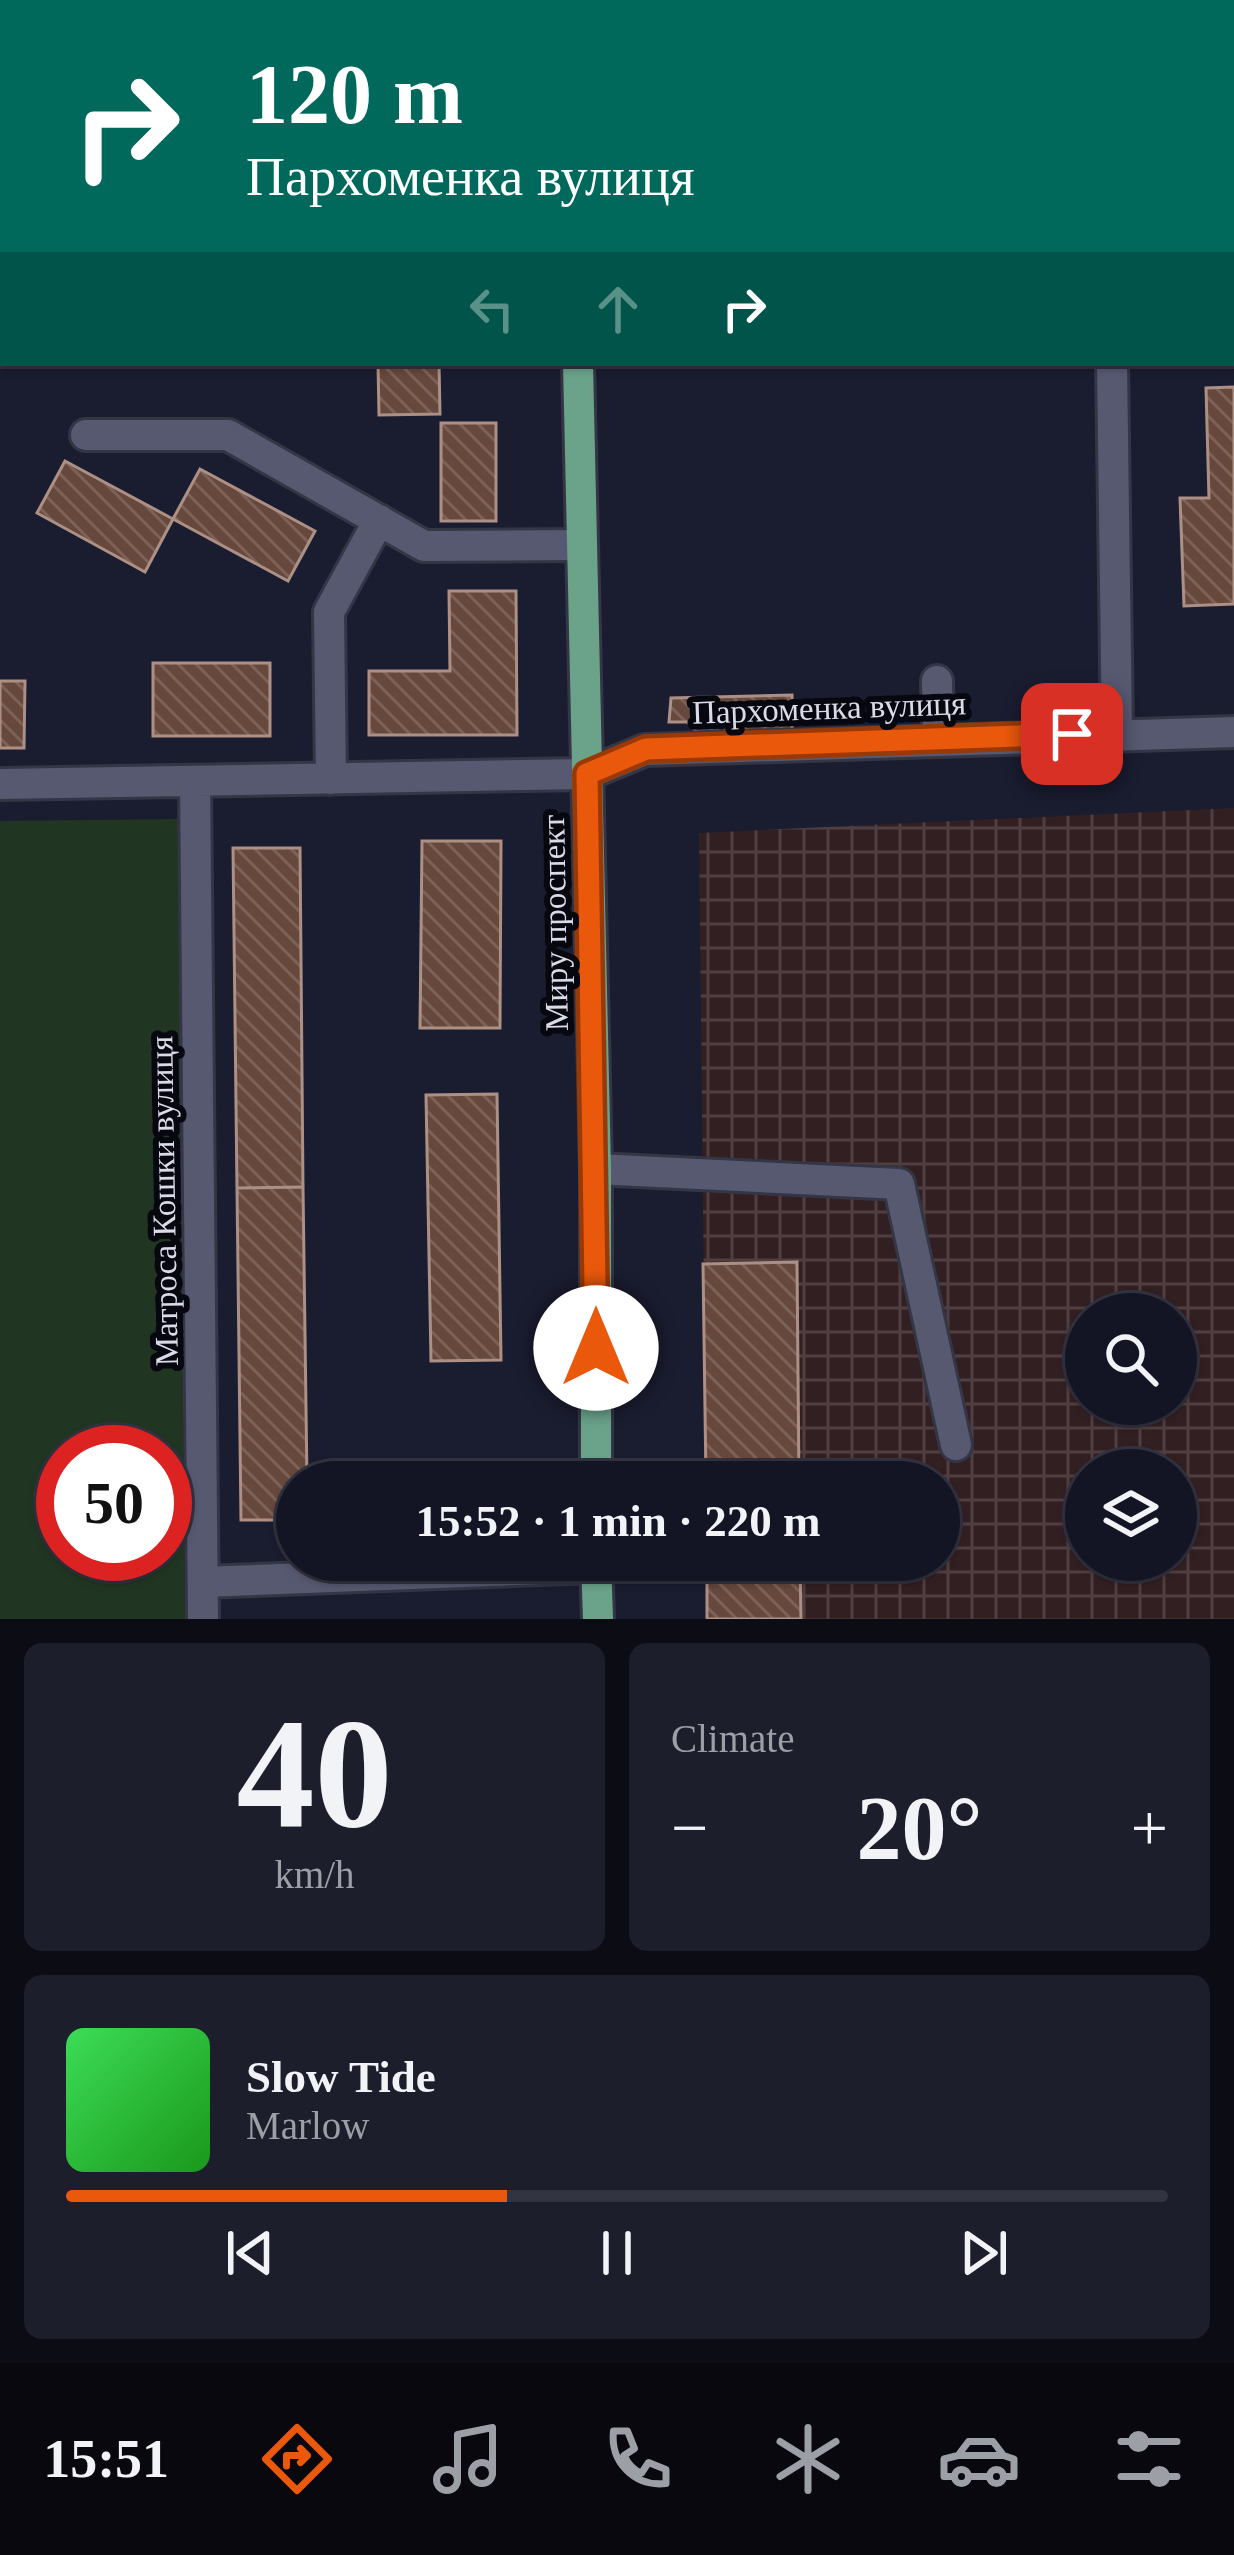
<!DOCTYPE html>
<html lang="en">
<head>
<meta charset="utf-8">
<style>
  body { margin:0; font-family:"Times New Roman",serif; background:#1d1e2c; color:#f1f3f6; height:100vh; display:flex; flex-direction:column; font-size:45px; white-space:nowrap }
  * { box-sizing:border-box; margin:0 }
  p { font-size:39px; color:#9d9fa6 }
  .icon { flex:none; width:66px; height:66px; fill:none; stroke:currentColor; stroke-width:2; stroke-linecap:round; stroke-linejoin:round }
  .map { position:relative; height:1619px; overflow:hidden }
  .sheet { display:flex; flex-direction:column; gap:24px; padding:24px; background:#0b0c14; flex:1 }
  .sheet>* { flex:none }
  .top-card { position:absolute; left:0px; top:0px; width:1236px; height:366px; box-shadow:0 3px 9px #0004,0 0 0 3px #333441; background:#00695c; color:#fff; overflow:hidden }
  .controls { position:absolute; left:1065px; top:1293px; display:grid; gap:24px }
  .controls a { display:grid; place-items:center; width:132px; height:132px; border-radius:50%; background:#141524; box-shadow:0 3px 9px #0004,0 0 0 3px #333441; font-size:60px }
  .speed { position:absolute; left:36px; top:1425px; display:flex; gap:24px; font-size:60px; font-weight:700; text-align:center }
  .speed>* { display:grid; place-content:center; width:156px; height:156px; border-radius:50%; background:#141524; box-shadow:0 3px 9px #0004,0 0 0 3px #333441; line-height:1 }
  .speed .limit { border:18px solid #d22; background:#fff; color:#111 }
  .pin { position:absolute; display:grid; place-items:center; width:102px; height:102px; color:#fff; margin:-51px; border-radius:24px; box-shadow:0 6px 18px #0006 }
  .me { position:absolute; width:132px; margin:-66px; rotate:0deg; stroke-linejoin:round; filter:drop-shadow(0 0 9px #0008) }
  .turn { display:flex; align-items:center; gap:42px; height:252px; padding:0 48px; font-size:54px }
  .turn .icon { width:156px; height:156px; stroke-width:2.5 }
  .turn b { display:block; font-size:84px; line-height:102px }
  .lanes { display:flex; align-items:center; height:114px; padding:0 48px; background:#0003; justify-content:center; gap:60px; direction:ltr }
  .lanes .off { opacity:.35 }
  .big { font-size:90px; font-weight:700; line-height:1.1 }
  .sheet .tile { flex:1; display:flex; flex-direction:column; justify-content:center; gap:18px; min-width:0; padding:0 42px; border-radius:18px; background:#1d1e2c }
  .sheet .dial { align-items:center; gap:0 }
  .dial b { font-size:156px; line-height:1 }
  .song { display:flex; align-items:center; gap:36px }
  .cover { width:144px; height:144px; border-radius:18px; background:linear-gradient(135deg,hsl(130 70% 55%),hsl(120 70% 35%)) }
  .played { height:12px; border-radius:6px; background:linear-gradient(90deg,#ea580c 40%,#333441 40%) }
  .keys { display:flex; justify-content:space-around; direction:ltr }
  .heat { display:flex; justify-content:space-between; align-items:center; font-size:66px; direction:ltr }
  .sheet .tiles { flex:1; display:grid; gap:24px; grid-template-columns:1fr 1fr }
  .tile:last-child { grid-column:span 2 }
  .trip { position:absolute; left:276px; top:1461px; width:684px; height:120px; border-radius:60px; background:#141524; box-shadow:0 3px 9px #0004,0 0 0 3px #333441; font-weight:700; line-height:120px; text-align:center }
  .dock { display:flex; height:192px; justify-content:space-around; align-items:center; background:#08080e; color:#9d9fa6 }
  .dock .icon { width:84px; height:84px }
  .dock .on { color:#ea580c }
  .dock b { font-size:54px; color:#f1f3f6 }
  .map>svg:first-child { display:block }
</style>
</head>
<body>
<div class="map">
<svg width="1234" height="1619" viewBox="0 0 1234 1619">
  <defs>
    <pattern id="industrial-grid" width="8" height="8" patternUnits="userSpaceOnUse" patternTransform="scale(3)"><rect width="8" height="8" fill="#321f22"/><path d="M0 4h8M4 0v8" fill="none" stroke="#4f3f42"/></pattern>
    <pattern id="building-back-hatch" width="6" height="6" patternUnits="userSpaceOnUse" patternTransform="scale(3)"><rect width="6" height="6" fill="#67483c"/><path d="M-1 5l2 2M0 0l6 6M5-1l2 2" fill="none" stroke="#7c6258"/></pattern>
  </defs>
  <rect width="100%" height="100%" fill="#1a1c30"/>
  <path fill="url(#industrial-grid)" fill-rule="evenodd" d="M1234,808v811h-527v-59h232v-78h-233l-7,-649zM1086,1314h90v90h-90zM1086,1470h90v90h-90z"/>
  <path fill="#213622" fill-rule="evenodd" d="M178,819l7,800h-185v-798zM63,1452h102v102h-102z"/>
  <path fill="url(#building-back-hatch)" stroke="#ad9085" stroke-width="3" d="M0,61h3v298h-3z
    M378,363h61l1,51 -61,1z
    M1234,387v217l-50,2 -4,-108h29l-3,-110z
    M441,423h55v98h-55z
    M65,461l108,58 -28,53 -108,-59z
    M200,469l115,62 -27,50 -115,-62z
    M449,591h67l1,144h-148v-64h81z
    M153,663h117v73h-117z
    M0,681h25l-1,67h-24z
    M792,695v35l-95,2 -10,-10h-18l2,-24z
    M422,841h79l-1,187h-80z
    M233,848h67l3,339 -66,1z
    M497,1094l4,266 -70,1 -5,-266z
    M303,1187l4,295h-10v38h-56l-4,-332z
    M797,1262l2,220h-93l-3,-218z
    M707,1560h93l1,59h-94z"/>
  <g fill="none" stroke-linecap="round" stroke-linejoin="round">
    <g stroke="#343545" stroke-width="36">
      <path id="minor" d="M1111,0v3
        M1233,313h1
        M1112,363l5,370
        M86,435h142l196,111 158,-1
        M937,681l1,58
        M331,779l-2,-167 50,-92
        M195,781l8,838
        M0,784l587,-10 58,-24 589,-18
        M596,1169l303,15 57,261
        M203,1582l393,-15"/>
    </g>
    <g stroke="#343545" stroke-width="36">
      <path id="major" d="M572,0v3
        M578,363l18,806v313
        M596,1560l2,59"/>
    </g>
    <use href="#minor" stroke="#575971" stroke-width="30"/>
    <use href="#major" stroke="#6aa28a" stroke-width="30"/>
  </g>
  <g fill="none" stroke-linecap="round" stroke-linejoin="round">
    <g stroke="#983908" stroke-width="30">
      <path id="route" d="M596,1348l-9,-574 59,-25 426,-15"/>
    </g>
    <use href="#route" stroke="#ea580c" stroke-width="21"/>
  </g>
  <g text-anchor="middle" stroke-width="12" stroke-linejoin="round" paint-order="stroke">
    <g font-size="33" fill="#d9dbe9" stroke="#070710">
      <text transform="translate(829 707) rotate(-2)" y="12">Пархоменка вулиця</text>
      <text transform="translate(554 923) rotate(-91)" y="12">Миру проспект</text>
      <text transform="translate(163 1201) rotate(-91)" y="12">Матроса Кошки вулиця</text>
    </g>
  </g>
</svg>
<div class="controls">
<a><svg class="icon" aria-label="search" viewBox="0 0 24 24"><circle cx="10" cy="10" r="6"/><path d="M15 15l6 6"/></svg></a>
<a><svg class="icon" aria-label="layers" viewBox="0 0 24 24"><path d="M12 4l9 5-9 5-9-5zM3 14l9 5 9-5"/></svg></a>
</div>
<div class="speed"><div class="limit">50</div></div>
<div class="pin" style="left:1072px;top:734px;background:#d93025"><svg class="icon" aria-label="arrive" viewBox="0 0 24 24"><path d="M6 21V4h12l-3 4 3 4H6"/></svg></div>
<svg class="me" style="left:596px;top:1348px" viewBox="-20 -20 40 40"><circle r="19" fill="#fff"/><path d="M0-13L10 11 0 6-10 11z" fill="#ea580c"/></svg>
<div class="trip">15:52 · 1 min · 220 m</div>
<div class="top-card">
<div class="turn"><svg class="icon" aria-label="right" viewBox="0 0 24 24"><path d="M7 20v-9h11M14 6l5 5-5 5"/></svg><div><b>120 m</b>Пархоменка вулиця</div></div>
<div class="lanes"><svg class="icon off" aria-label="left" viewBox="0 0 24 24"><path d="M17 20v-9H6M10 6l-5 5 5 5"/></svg><svg class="icon off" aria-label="ahead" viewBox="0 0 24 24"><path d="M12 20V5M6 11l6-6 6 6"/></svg><svg class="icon" aria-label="right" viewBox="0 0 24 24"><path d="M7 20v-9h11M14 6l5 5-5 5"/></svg></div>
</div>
</div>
<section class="sheet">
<div class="tiles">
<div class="tile dial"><b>40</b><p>km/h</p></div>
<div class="tile"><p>Climate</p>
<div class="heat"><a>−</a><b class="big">20°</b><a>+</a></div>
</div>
<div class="tile">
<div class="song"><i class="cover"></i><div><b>Slow Tide</b><p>Marlow</p></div></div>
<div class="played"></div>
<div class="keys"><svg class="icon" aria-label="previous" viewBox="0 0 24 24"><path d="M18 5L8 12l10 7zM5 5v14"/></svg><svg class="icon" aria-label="pause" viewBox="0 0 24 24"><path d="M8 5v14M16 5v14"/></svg><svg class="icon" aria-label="next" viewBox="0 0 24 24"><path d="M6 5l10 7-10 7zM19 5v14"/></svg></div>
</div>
</div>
</section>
<nav class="dock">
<b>15:51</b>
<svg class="icon on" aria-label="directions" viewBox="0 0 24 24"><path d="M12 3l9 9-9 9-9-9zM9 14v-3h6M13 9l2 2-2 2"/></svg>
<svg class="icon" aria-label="music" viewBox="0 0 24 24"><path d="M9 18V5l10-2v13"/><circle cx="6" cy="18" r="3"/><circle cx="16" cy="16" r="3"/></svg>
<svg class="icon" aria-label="phone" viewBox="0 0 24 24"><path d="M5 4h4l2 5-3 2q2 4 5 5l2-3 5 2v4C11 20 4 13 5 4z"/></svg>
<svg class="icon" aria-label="climate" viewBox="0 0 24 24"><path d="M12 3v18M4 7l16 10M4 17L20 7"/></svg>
<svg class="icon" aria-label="car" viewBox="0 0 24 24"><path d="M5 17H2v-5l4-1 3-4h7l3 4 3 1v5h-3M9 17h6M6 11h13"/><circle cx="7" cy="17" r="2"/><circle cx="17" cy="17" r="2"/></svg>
<svg class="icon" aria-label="filters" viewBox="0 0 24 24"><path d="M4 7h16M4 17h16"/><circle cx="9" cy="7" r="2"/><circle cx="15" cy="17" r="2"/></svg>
</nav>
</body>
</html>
